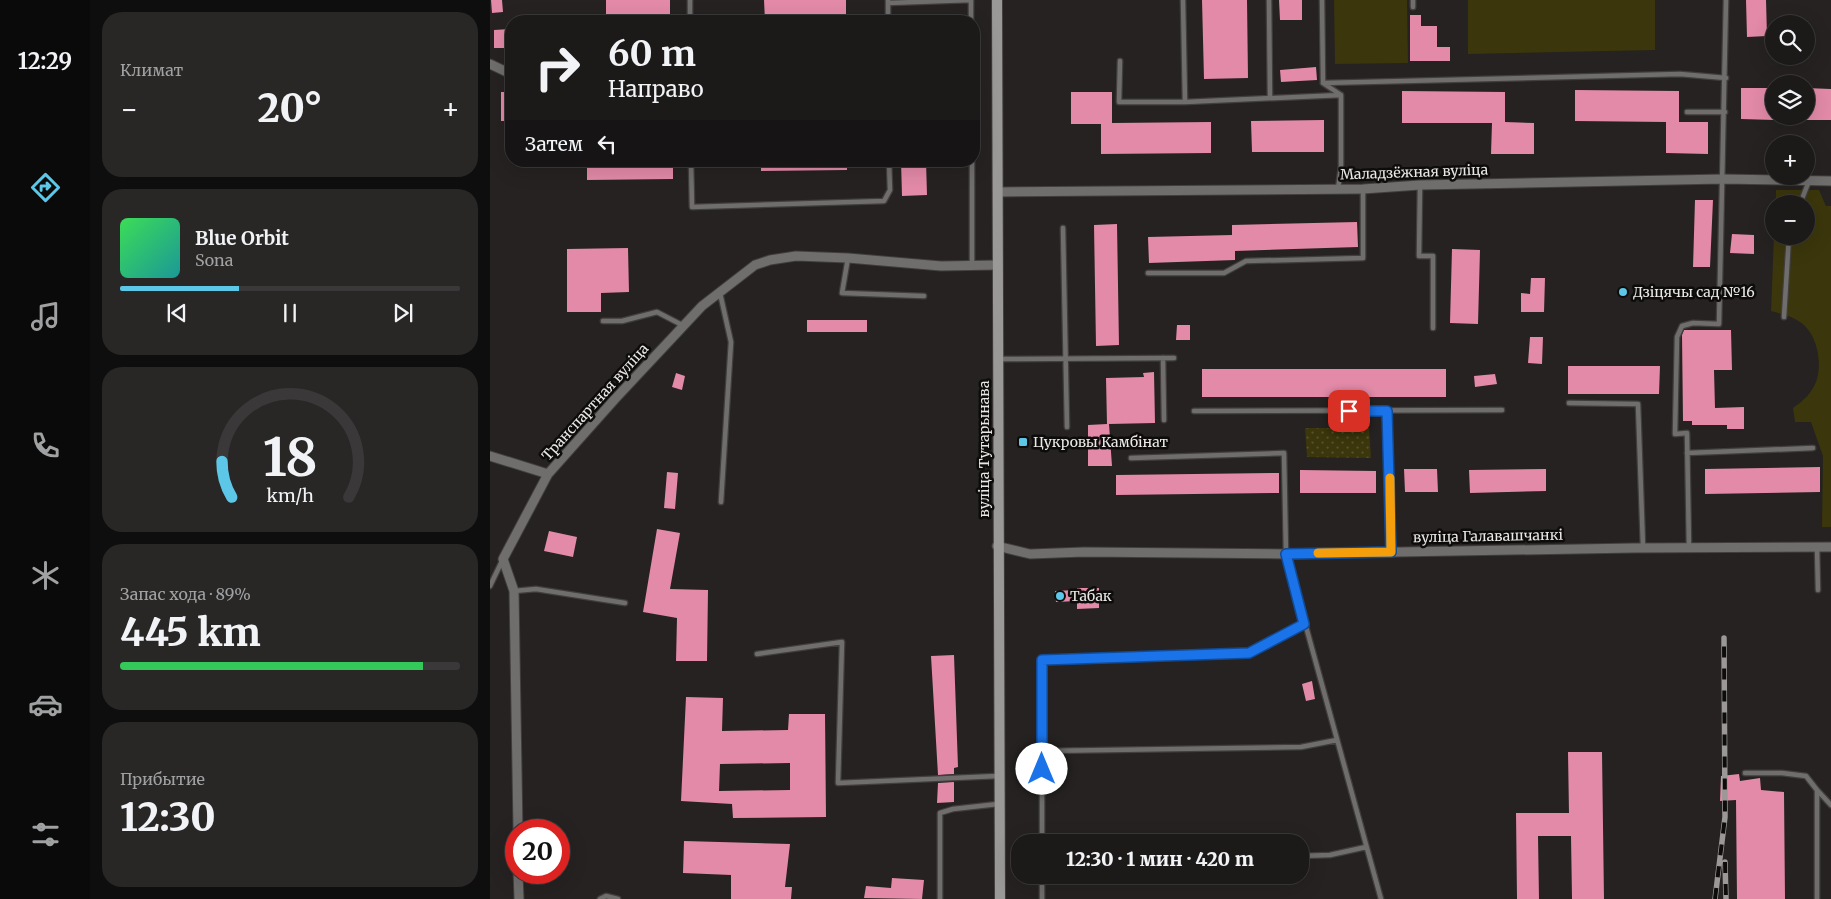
<!DOCTYPE html>
<html lang="ru">
<head>
<meta charset="utf-8">
<style>
  body { margin:0; font-family:Merriweather,serif; background:#292726; color:#f1f3f6; height:100vh; display:flex; flex-direction:column; font-size:19px; white-space:nowrap }
  * { box-sizing:border-box; margin:0 }
  p { font-size:16px; color:#a0a1a2 }
  .icon { flex:none; width:28px; height:28px; fill:none; stroke:currentColor; stroke-width:2; stroke-linecap:round; stroke-linejoin:round }
  .map { position:relative; flex:1; overflow:hidden }
  .details { display:flex; flex-direction:column; gap:12px; padding:12px; background:#0f0e0e; width:400px }
  .details>* { flex:none }
  .hud { position:absolute; left:15px; top:15px; width:475px; height:152px; border-radius:20px; box-shadow:0 5px 20px #0002,0 0 0 1px #3a3838; background:#1c1a19; color:#f1f3f6; overflow:hidden }
  .controls { position:absolute; left:1275px; top:15px; display:grid; gap:10px }
  .controls a { display:grid; place-items:center; width:50px; height:50px; border-radius:50%; background:#1c1a19; box-shadow:0 5px 20px #0002,0 0 0 1px #3a3838; font-size:25px }
  .speed { position:absolute; left:15px; top:819px; display:flex; gap:10px; font-size:25px; font-weight:700; text-align:center }
  .speed>* { display:grid; place-content:center; width:65px; height:65px; border-radius:50%; background:#1c1a19; box-shadow:0 5px 20px #0002,0 0 0 1px #3a3838; line-height:1 }
  .speed .limit { border:8px solid #d22; background:#fff; color:#111 }
  .pin { position:absolute; display:grid; place-items:center; width:42px; height:42px; color:#fff; margin:-21px; border-radius:10px; box-shadow:0 2px 8px #0006 }
  .me { position:absolute; width:55px; margin:-28px; rotate:0deg; stroke-linejoin:round; filter:drop-shadow(0 0 4px #0008) }
  .turn { display:flex; align-items:center; gap:18px; height:105px; padding:0 20px; font-size:22px }
  .turn .icon { width:65px; height:65px; stroke-width:2.5 }
  .turn b { display:block; font-size:35px; line-height:42px }
  .then { display:flex; align-items:center; height:48px; padding:0 20px; background:#0003; gap:10px; font-size:19px }
  .big { font-size:38px; font-weight:800; line-height:1.1 }
  .details .widget { flex:1; display:flex; flex-direction:column; justify-content:center; gap:8px; min-width:0; padding:0 18px; border-radius:20px; background:#292726 }
  .details .dial { align-items:center; gap:0 }
  .dial svg { height:130px; overflow:visible; fill:none; stroke:#3a3838; stroke-width:7; stroke-linecap:round; text-anchor:middle }
  .dial text { fill:#f1f3f6; stroke:none }
  .song { display:flex; align-items:center; gap:15px }
  .cover { width:60px; height:60px; border-radius:8px; background:linear-gradient(135deg,hsl(130 70% 55%),hsl(180 70% 35%)) }
  .played { height:5px; border-radius:2px; background:linear-gradient(90deg,#5cc7e7 35%,#3a3838 35%) }
  .keys { display:flex; justify-content:space-around; direction:ltr }
  .heat { display:flex; justify-content:space-between; align-items:center; font-size:28px; direction:ltr }
  .charge { height:8px; border-radius:4px; background:linear-gradient(90deg,#34c759 89%,#3a3838 0) }
  .trip { position:absolute; left:521px; top:834px; width:298px; height:50px; border-radius:20px; background:#1c1a19; box-shadow:0 5px 20px #0002,0 0 0 1px #3a3838; font-weight:800; line-height:50px; text-align:center }
  main { display:flex; flex:1; min-height:0 }
  .dock { display:flex; flex-direction:column; width:90px; justify-content:space-around; align-items:center; background:#0b0a0a; color:#a0a1a2 }
  .dock .icon { width:35px; height:35px }
  .dock .selected { color:#5cc7e7 }
  .dock b { font-size:22px; color:#f1f3f6 }
  .map>svg:first-child { display:block }
</style>
</head>
<body>
<main>
<nav class="dock">
<b>12:29</b>
<svg class="icon selected" aria-label="directions" viewBox="0 0 24 24"><path d="M12 3l9 9-9 9-9-9zM9 14v-3h6M13 9l2 2-2 2"/></svg>
<svg class="icon" aria-label="music" viewBox="0 0 24 24"><path d="M9 18V5l10-2v13"/><circle cx="6" cy="18" r="3"/><circle cx="16" cy="16" r="3"/></svg>
<svg class="icon" aria-label="phone" viewBox="0 0 24 24"><path d="M5 4h4l2 5-3 2q2 4 5 5l2-3 5 2v4C11 20 4 13 5 4z"/></svg>
<svg class="icon" aria-label="climate" viewBox="0 0 24 24"><path d="M12 3v18M4 7l16 10M4 17L20 7"/></svg>
<svg class="icon" aria-label="car" viewBox="0 0 24 24"><path d="M5 17H2v-5l4-1 3-4h7l3 4 3 1v5h-3M9 17h6M6 11h13"/><circle cx="7" cy="17" r="2"/><circle cx="17" cy="17" r="2"/></svg>
<svg class="icon" aria-label="filters" viewBox="0 0 24 24"><path d="M4 7h16M4 17h16"/><circle cx="9" cy="7" r="2"/><circle cx="15" cy="17" r="2"/></svg>
</nav>
<section class="details">
<div class="widget"><p>Климат</p>
<div class="heat"><a>−</a><b class="big">20°</b><a>+</a></div>
</div>
<div class="widget">
<div class="song"><i class="cover"></i><div><b>Blue Orbit</b><p>Sona</p></div></div>
<div class="played"></div>
<div class="keys"><svg class="icon" aria-label="previous" viewBox="0 0 24 24"><path d="M18 5L8 12l10 7zM5 5v14"/></svg><svg class="icon" aria-label="pause" viewBox="0 0 24 24"><path d="M8 5v14M16 5v14"/></svg><svg class="icon" aria-label="next" viewBox="0 0 24 24"><path d="M6 5l10 7-10 7zM19 5v14"/></svg></div>
</div>
<div class="widget dial"><svg viewBox="0 0 100 80">
<path d="M14 69A42 42 0 1 1 86 69"/>
<path d="M14 69A42 42 0 0 1 8 47" stroke="#5cc7e7"/>
<text x="50" y="56" font-size="32" font-weight="700">18</text>
<text x="50" y="72" font-size="11">km/h</text>
</svg></div>
<div class="widget"><p>Запас хода · 89%</p><b class="big">445 km</b><div class="charge"></div></div>
<div class="widget"><p>Прибытие</p><b class="big">12:30</b></div>
</section>
<div class="map">
<svg width="1341" height="899" viewBox="0 0 1341 899">
  <defs>
    <pattern id="park-dots" width="8" height="8" patternUnits="userSpaceOnUse" patternTransform="scale(1.25)"><rect width="8" height="8" fill="#3b360b"/><path d="M2 2h.1M6 6h.1" fill="none" stroke="#58532f" stroke-width="1.8" stroke-linecap="round"/></pattern>
  </defs>
  <rect width="100%" height="100%" fill="#252221"/>
  <path fill="#3b360b" d="M844,0h73l1,63 -73,1z
    M978,0h187v50l-187,4z
    M1286,190h43l7,16h5v321h-9l1,-71 -12,-34h-16l-2,-14c10,-7 18,-14 23,-26 7,-19 1,-49 -16,-60 -8,-6 -19,-8 -29,-11l3,-75h32v-32h-30z"/>
  <path fill="url(#park-dots)" d="M815,428h64l2,30 -64,-1z"/>
  <path fill="#e28aa8" fill-rule="evenodd" d="M1,0h11l1,12 -11,1z
    M116,0h64v21h-64z
    M274,0h82v21h-81z
    M712,0h45l1,78 -44,1z
    M789,0h23v20h-22z
    M1256,0h20l1,36 -20,1z
    M920,15h11v11h16v21h13v14h-40z
    M21,29v19h-17v-18z
    M826,67l1,13 -36,2 -1,-12z
    M1251,88h33v32l-33,-1z
    M1316,88l25,1v31h-25z
    M1085,90l104,1v31h29v32l-42,-1v-31l-91,-1z
    M912,91l103,1v30l29,1v31h-43l1,-31h-90z
    M11,92h10v29h-10z
    M581,92h41v31l99,-1v31l-110,1v-30h-30z
    M834,120v32h-72l-1,-31z
    M97,161h86v18l-86,1z
    M271,161h86v9l-86,1z
    M411,161h25l1,34 -25,1z
    M1205,200h18l-3,67h-17z
    M867,222l1,25 -123,4v9l-86,3 -1,-26 84,-2v-10z
    M627,224l2,121 -23,1 -2,-121z
    M1242,234l22,1v19l-24,-1z
    M138,248l1,44 -28,1v19h-34v-63z
    M962,249l28,1 -2,74 -28,-1z
    M1041,278h14l-1,34h-23v-19l9,1z
    M317,320h60v12h-60z
    M687,325h13v15h-14z
    M1194,330h47l1,40h-18l1,38 29,-1v22h-17v-4h-35v-4h-9l-1,-86z
    M1040,337h13l-1,27 -14,-1z
    M1078,366h92l-1,28h-91z
    M712,369h244v28h-244z
    M664,372l1,51 -46,1 3,42h-24v-41l19,-1 -1,-46 38,-1 -1,-4z
    M186,373l9,3 -3,14 -10,-3z
    M1005,374l2,10 -22,3 -1,-11z
    M1330,467v25l-115,2v-25z
    M914,469h33l1,23h-33z
    M1056,469v22l-76,2 -1,-23z
    M810,470l76,1v22h-76z
    M177,472l11,1 -3,36 -11,-1z
    M789,473v20l-163,2v-20z
    M167,529l23,4 -10,56 38,1 -1,71h-31l1,-43 -34,-6z
    M59,531l28,6 -4,20 -29,-6z
    M587,588h22v20l-22,1v-8l-21,1 -1,-11 22,-1z
    M464,655l4,112 -4,1v6l-16,1 -7,-119z
    M822,681l3,18 -9,2 -4,-17z
    M196,697l37,1 -1,33 66,-1 1,-16h36l1,103 -93,1 -1,-14 -51,-3zM300,763v27l-71,1 1,-27z
    M1078,752h34l2,147h-32l-1,-63h-33l1,63h-22l-1,-86h53z
    M1249,774l1,7 20,-3 1,12 23,2 1,107h-48l-1,-99 -16,1 1,-25z
    M464,782v20l-17,1 1,-20z
    M194,841l106,3 -5,43h7l-1,12h-60v-24l-48,-2z
    M402,878l32,2 -2,19 -58,-1 2,-12 25,2z"/>
  <g fill="none" stroke-linecap="round" stroke-linejoin="round">
    <g stroke="#413e3d" stroke-width="7">
      <path id="lane" d="M200,0v21
        M398,0v21
        M481,0v21
        M693,0l2,102
        M779,0l1,98
        M832,0l1,83
        M923,0v7
        M398,3l83,-3
        M630,61l-1,41h66l156,-7
        M833,83l357,-9 46,4
        M833,83l18,12v72l-3,22
        M1197,112h38
        M201,161l1,46 192,-6 6,-11 -1,-29
        M482,161v104
        M930,185l-1,71h14v72
        M1310,204l9,-23
        M573,228l4,199
        M358,258l-6,35 82,3
        M658,273h76l22,-12 117,-3v-69
        M230,293l11,49 -10,160
        M1294,317l5,-81
        M113,321h19l35,-9 27,14
        M673,358l1,62
        M508,359l176,-1
        M1079,403l69,1 5,143
        M704,411l308,-1
        M897,411l4,141
        M1197,453l126,-5
        M641,458l153,-5 2,101 95,345
        M1327,547l1,43
        M1199,548l-2,-115 -12,1 2,-97 5,-11 11,-3 26,1 7,-324
        M0,586l12,-25
        M24,591l22,-2 89,14
        M267,654l85,-12 -4,141 160,-7
        M552,751l259,-4 36,-7
        M1255,773h37l24,3 11,14
        M552,842v-182l207,-7 56,-29
        M810,856l30,-1 36,-8
        M552,875v24
        M110,899l6,-3 12,3
        M450,899v-86l13,-4 45,-5
        M1327,899v-109l14,15"/>
    </g>
    <g stroke="#413e3d" stroke-width="11">
      <path id="street" d="M0,64l21,10
        M508,192l365,-3 57,-4 303,-6 108,2
        M0,456l58,18
        M507,546l33,8 54,-2 202,2 347,-6 198,-1
        M28,830l-4,-239 -11,-32 45,-85 66,-74 88,-94 53,-41 15,-5 26,-4 52,2 93,8 57,-1
        M28,872l1,27"/>
    </g>
    <g stroke="#413e3d" stroke-width="12">
      <path id="secondary" d="M507,0l3,899"/>
    </g>
    <use href="#lane" stroke="#6f6e6d" stroke-width="4.5"/>
    <use href="#street" stroke="#6f6e6d" stroke-width="9"/>
    <use href="#secondary" stroke="#9b9997" stroke-width="10"/>
    <g stroke="#9b9897" stroke-width="5.5">
      <path id="rail" d="M1235,862l1,37
        M1225,899l10,-82 -1,-179"/>
    </g>
    <use href="#rail" stroke="#0d0c0b" stroke-width="4" stroke-dasharray="11" stroke-linecap="butt"/>
  </g>
  <g fill="none" stroke-linecap="round" stroke-linejoin="round">
    <g stroke="#114b97" stroke-width="12">
      <path id="route" d="M552,769v-109l207,-7 55,-29 -18,-70 105,-2 -4,-141h-38"/>
    </g>
    <use href="#route" stroke="#1a73e8" stroke-width="9"/>
    <path stroke="#f59e0b" stroke-width="9" d="M828,553l73,-1 -1,-74"/>
  </g>
  <g fill="#5cc7e7" stroke="#0d0c0b" stroke-width="2">
    <circle cx="1133" cy="292" r="5"/>
    <rect x="528" y="437" width="10" height="10" rx="2.5"/>
    <circle cx="570" cy="596" r="5"/>
  </g>
  <g text-anchor="middle" stroke-width="5" stroke-linejoin="round" paint-order="stroke">
    <g font-size="14" fill="#ebe8e7" stroke="#0d0c0b">
      <text transform="translate(924 172) rotate(-2)" y="5">Маладзёжная вуліца</text>
      <text transform="translate(105 402) rotate(-48)" y="5">Транспартная вуліца</text>
      <text transform="translate(494 449) rotate(-90)" y="5">вуліца Тутарынава</text>
      <text transform="translate(998 536) rotate(-1)" y="5">вуліца Галавашчанкі</text>
    </g>
    <g font-size="14" fill="#ebe8e7" stroke="#0d0c0b" text-anchor="start">
      <text x="1143" y="297">Дзіцячы сад №16</text>
      <text x="543" y="447">Цукровы Камбінат</text>
      <text x="580" y="601">Табак</text>
    </g>
  </g>
</svg>
<div class="controls">
<a><svg class="icon" aria-label="search" viewBox="0 0 24 24"><circle cx="10" cy="10" r="6"/><path d="M15 15l6 6"/></svg></a>
<a><svg class="icon" aria-label="layers" viewBox="0 0 24 24"><path d="M12 4l9 5-9 5-9-5zM3 14l9 5 9-5"/></svg></a>
<a>+</a>
<a>−</a>
</div>
<div class="speed"><div class="limit">20</div></div>
<div class="pin" style="left:859px;top:411px;background:#d93025"><svg class="icon" aria-label="arrive" viewBox="0 0 24 24"><path d="M6 21V4h12l-3 4 3 4H6"/></svg></div>
<svg class="me" style="left:552px;top:769px" viewBox="-20 -20 40 40"><circle r="19" fill="#fff"/><path d="M0-13L10 11 0 6-10 11z" fill="#1a73e8"/></svg>
<div class="trip">12:30 · 1 мин · 420 m</div>
<div class="hud">
<div class="turn"><svg class="icon" aria-label="right" viewBox="0 0 24 24"><path d="M7 20v-9h11M14 6l5 5-5 5"/></svg><div><b>60 m</b>Направо</div></div>
<div class="then">Затем<svg class="icon" aria-label="left" viewBox="0 0 24 24"><path d="M17 20v-9H6M10 6l-5 5 5 5"/></svg></div>
</div>
</div>
</main>
</body>
</html>
